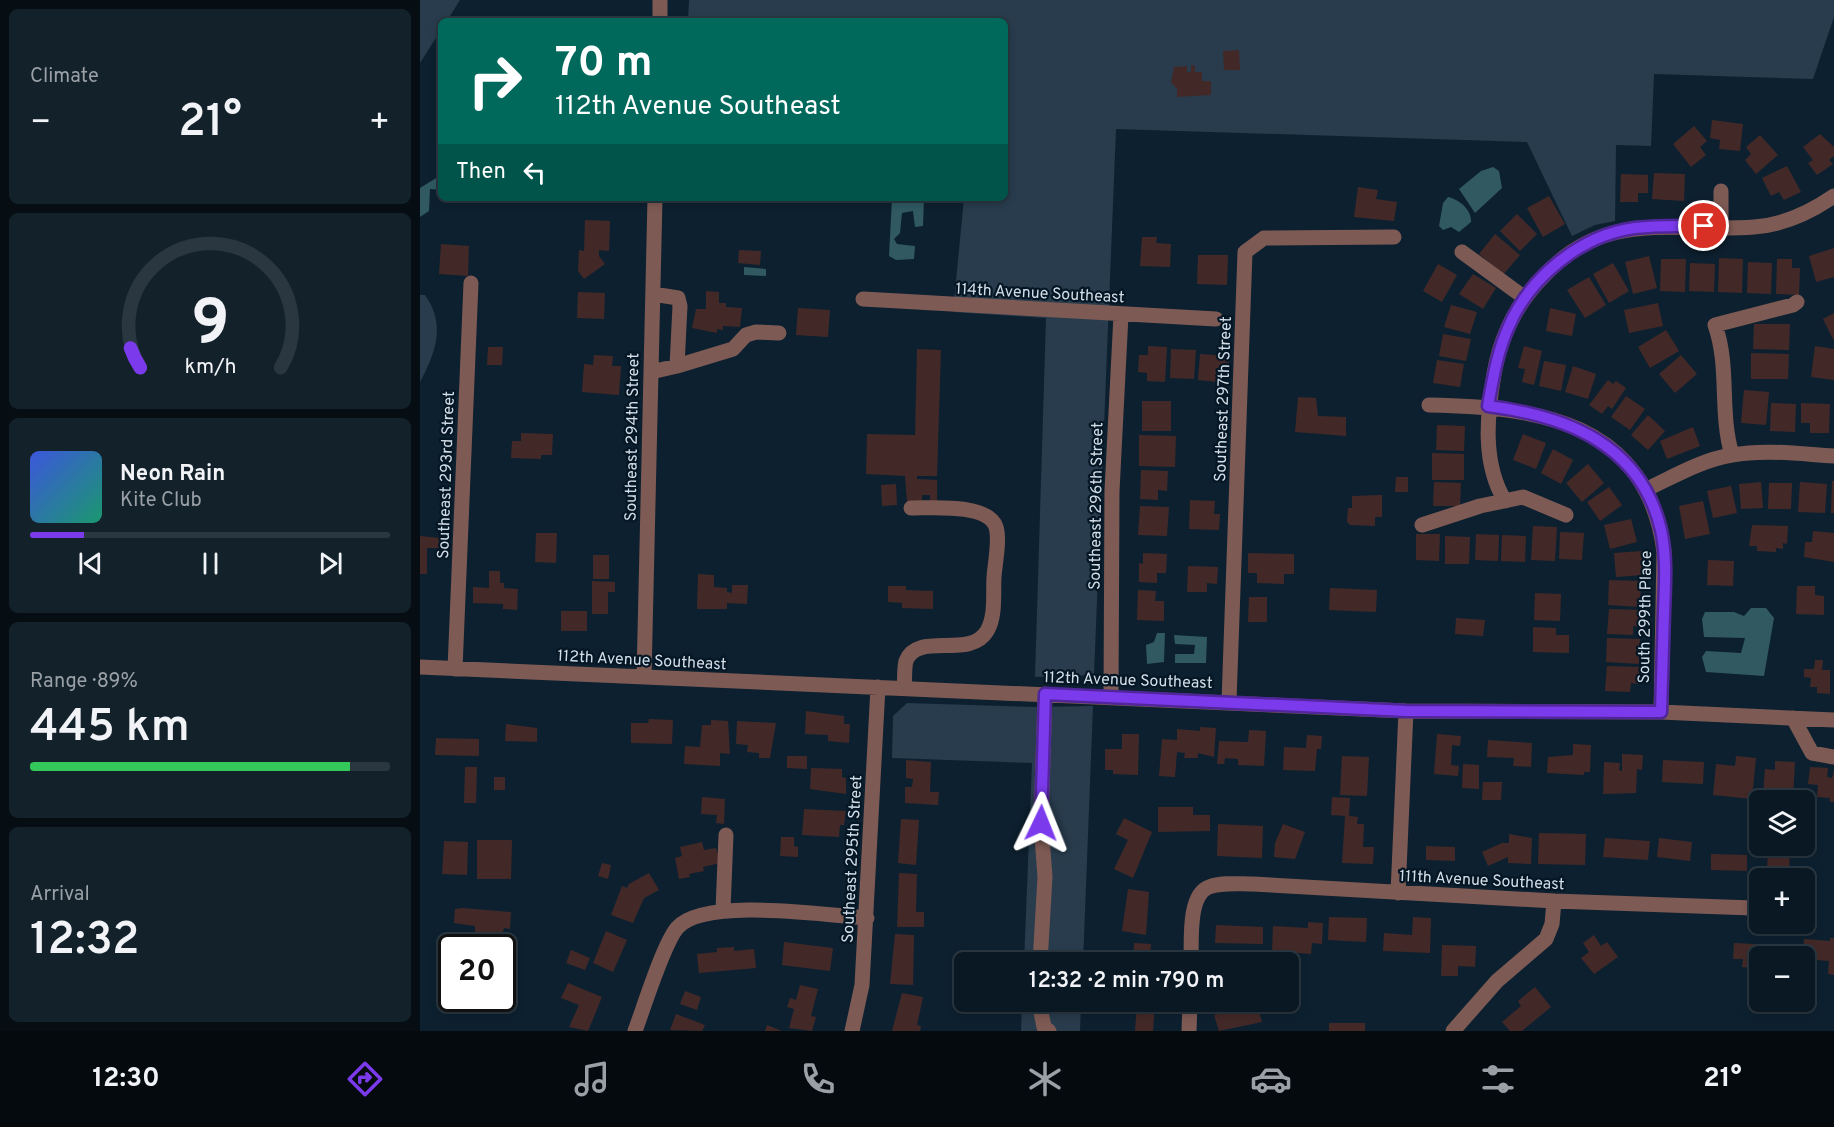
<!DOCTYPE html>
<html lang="en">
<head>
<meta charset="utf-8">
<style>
  body { margin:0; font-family:Overpass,sans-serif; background:#13212b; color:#f1f3f6; height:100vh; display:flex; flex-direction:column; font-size:22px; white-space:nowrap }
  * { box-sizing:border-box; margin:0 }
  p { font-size:20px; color:#99a0a6 }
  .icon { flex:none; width:33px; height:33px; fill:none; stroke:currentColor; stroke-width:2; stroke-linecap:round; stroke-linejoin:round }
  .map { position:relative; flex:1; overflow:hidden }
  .details { display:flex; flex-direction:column; gap:9px; padding:9px; background:#060d13; width:420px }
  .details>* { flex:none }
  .guide { position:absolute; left:18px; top:18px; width:570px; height:183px; border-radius:9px; box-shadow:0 3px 9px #0003,0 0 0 2px #2a3741; background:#00695c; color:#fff; overflow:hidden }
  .controls { position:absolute; left:1329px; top:790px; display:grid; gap:12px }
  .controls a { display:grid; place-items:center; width:66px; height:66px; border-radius:9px; background:#0a1823; box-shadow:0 3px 9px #0003,0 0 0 2px #2a3741; font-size:30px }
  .speed { position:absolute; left:18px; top:934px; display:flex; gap:12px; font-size:30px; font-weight:700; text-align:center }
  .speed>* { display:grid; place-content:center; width:78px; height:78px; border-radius:50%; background:#0a1823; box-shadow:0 3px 9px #0003,0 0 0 2px #2a3741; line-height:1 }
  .speed .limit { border:3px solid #111; border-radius:9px; background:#fff; color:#111 }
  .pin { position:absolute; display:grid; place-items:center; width:51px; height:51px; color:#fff; margin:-26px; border:3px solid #fff; border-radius:50%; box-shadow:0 2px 6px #0007 }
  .me { position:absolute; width:66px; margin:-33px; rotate:2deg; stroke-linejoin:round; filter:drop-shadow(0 0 4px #0008) }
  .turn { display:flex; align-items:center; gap:21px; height:126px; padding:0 18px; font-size:27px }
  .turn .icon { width:78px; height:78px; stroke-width:2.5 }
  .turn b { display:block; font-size:42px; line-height:51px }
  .then { display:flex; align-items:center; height:57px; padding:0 18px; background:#0003; gap:12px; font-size:22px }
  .big { font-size:45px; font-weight:600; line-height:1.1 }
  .details .tile { flex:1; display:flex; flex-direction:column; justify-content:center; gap:9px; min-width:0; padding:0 21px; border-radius:9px; background:#13212b }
  .details .dial { align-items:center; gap:0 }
  .dial svg { height:156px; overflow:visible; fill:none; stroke:#2a3741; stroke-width:7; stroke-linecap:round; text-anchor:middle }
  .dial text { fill:#f1f3f6; stroke:none }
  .song { display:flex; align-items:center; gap:18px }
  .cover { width:72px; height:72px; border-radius:9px; background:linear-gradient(135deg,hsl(230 70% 55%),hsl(160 70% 35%)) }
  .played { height:6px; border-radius:3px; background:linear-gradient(90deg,#7c3aed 15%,#2a3741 15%) }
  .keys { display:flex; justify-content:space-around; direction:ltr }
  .heat { display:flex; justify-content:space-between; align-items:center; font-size:33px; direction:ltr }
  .charge { height:9px; border-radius:4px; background:linear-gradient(90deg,#34c759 89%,#2a3741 0) }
  .trip { position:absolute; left:534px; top:952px; width:345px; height:60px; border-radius:9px; background:#0a1823; box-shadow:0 3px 9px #0003,0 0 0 2px #2a3741; font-weight:600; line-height:60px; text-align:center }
  .tab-bar { display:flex; height:96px; justify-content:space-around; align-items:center; background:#040a0e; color:#99a0a6 }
  .tab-bar .icon { width:42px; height:42px }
  .tab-bar .on { color:#7c3aed }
  .tab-bar b { font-size:27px; color:#f1f3f6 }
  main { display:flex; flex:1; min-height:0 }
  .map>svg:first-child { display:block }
</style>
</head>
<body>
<main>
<section class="details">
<div class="tile"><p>Climate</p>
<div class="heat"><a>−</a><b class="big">21°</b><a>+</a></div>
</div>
<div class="tile dial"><svg viewBox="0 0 100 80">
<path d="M14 69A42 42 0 1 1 86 69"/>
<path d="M14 69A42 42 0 0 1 9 59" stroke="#7c3aed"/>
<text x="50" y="56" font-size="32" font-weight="700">9</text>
<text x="50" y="72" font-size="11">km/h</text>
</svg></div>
<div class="tile">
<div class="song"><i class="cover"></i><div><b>Neon Rain</b><p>Kite Club</p></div></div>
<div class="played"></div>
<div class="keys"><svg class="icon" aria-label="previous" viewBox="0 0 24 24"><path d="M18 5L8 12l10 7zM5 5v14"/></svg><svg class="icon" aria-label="pause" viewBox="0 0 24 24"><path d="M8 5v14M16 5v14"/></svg><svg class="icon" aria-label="next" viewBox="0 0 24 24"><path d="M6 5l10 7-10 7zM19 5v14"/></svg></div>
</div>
<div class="tile"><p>Range · 89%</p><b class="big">445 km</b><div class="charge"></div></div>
<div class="tile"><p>Arrival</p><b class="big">12:32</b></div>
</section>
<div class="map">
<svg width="1414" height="1031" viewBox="0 0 1414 1031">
  <rect width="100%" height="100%" fill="#0d202f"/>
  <path fill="#283c4d" d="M0,0h40l-13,21h-6v9l-21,33z
    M269,0h1145v17l-21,62 -159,-5 -3,72 -35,-1 -1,76 -20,4 -23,11 -45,-94 -411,-13 -22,546 -59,2 11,-359 -93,-6 11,-114h41v-177h-317z
    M0,295h5c21,29 11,57 -5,87z
    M487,703l127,4 59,-1 -10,257h-59l8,-200 -140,-5 1,-42z
    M602,1002h59l-1,29h-59z"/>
  <path fill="#305962" d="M1073,167l6,4 3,17 -27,25 -16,-24 22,-18z
    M21,175v15l-11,-1 -1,22 -9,6v-29z
    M1028,197c12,3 24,13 23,25l-12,10 -8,-5 -8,3 -4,-4 4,-23z
    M472,198h32l-1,28 -8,1 -2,-16 -11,2 -2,20 -6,6 3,5 18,2 -1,13 -18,1 -7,-4z
    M324,267l22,2v7l-22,-1z
    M1331,608h15l8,10 -10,58 -58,-4 -4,-15 4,-6 35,2 4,-15 -41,-1 -2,-18 3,-7h29l10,4z
    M737,633h8l-1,29 -17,2 -1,-19 8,-3z
    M754,635l33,2 -1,26h-31v-9h19l1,-9 -20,-1z"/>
  <path fill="#422928" d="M819,50l1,20h-16l-1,-19z
    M771,65l4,1v6h7v9h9v14l-34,2v-8l-6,-7 3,-15 13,-1v6h4z
    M1292,120l31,4 -3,27 -21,-2 1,-9 -10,-2z
    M1274,126l13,15 -7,6 6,8 -15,12 -18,-23z
    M1400,134l14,13v9l-5,4 4,4 -16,11 -9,-12 5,-3 -10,-13z
    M1340,135l18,20 -22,19 -11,-14 6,-6 -5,-7z
    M1367,166l14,26 -17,8 -5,-8 -8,4 -9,-18z
    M1234,173l31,1 -1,27 -32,-2z
    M1201,174l27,1v18h-10v9h-18z
    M938,187l20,3 -2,9 21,3 -3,19 -40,-4z
    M1129,196l16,28 -22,13 -16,-29z
    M1097,214l20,20 -17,17 -20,-20z
    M165,220l25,1 -1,30 -10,-1v6l6,8 -21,15 -6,-8 1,-21 5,1z
    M1075,234l25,21 -17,20 -24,-21z
    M722,237h15l-1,6 15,1 -1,23 -30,-1z
    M21,244l28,2 -1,30 -29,-2z
    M1414,248v29l-18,5 -7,-26z
    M319,250l22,1 -1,14 -22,-2z
    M778,255h30l-1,30 -30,-1z
    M1229,256l8,32 -24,6 -8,-32z
    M1299,258l24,1 -1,34 -24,-1z
    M1241,259h25l-1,33 -25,-1z
    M1357,259h15v9h8l-1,27 -23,-1z
    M1328,262l24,1 -1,31 -24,-1z
    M1193,263l16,28 -20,12 -16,-29z
    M1270,263l25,1 -1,28 -25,-1z
    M1018,264l19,11 -15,27 -19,-11z
    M1053,274l23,14 -13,21 -24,-15z
    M1169,277l17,28 -21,13 -18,-28z
    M286,291l13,1v11h7v4l16,1 -2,19 -17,-1v4l-6,-1v4l-25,-5 4,-19h10z
    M158,292l27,1 -1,26 -27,-1z
    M1238,303l5,23 -34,7 -5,-23z
    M1031,305l26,7 -7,22 -26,-7z
    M378,308l32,2 -2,27 -32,-2z
    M1130,308l26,6 -4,22 -26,-5z
    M1414,313v28l-11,-22z
    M1334,324h36l-1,26 -36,-1z
    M1246,330l13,21 -29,17 -12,-21z
    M1023,334l28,5 -5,22 -27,-5z
    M728,346l19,1 -2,35 -18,-1v-8l-9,-1 1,-17h9z
    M1104,346l18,5 -8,34 -12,-3 3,-13 -7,-1z
    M1395,346l19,3v31l-23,-3z
    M68,347h15l-1,18h-15z
    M497,349l24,1 -4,126h-20v3l20,1v23h-7v-8h-8v7h-15l-2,-26 -39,-2 1,-40 48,1z
    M751,349l25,1 -2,29 -24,-1z
    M1331,353l38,1 -1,25h-37z
    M780,354l29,2 -1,18 -10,-1v9l-20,-2z
    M174,355l19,1 -1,10h9l-2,29 -37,-3 2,-28 9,1z
    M1261,355l16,19 -22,19 -16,-19z
    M1017,360l27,4 -4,23 -27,-4z
    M1124,361l22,4 -5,26 -22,-5z
    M1153,366l23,8 -8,25 -23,-7z
    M1188,380l5,4 3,-3 10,7 -14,21 -4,-3 -6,8 -13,-9z
    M1324,390l25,2 -3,33 -25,-2z
    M1206,396l19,13 -15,21 -19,-13z
    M878,397l18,1 2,18 28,1v19l-51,-4z
    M722,401h29v30h-29z
    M1351,403l25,1 -1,28 -25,-1z
    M1381,403l29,1 -1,29h-19v-10h-9z
    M1228,415l17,16 -17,19 -17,-15z
    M1017,425l28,1 -1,25 -28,-1z
    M1273,427l7,19 -33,13 -7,-18z
    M101,433l32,1 -1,21h-11v4l-30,-1 1,-17h9z
    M1103,434l23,9 -10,26 -23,-9z
    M719,435l37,1 -1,31 -36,-1z
    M1133,449l20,11 -12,24 -20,-11z
    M1012,453l32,1v26h-32z
    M1168,464l16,19 -22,19 -16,-19z
    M721,470l27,1 -1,20 -9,-1v10l-18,-1z
    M976,477h12v15h-13z
    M1412,481h2v32h-3z
    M1014,482l27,1 -1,23h-27z
    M1341,482l2,26 -22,1 -2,-25z
    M1380,482l27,2 -2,29 -27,-1z
    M1349,483h23l-1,26h-23z
    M476,484l1,21 -15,1 -1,-21z
    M1311,486l6,27 -24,5 -6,-27z
    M1189,487l13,18 -22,16 -13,-19z
    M962,495v22h-7v9l-25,-1 -3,-3 1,-14h4v-12z
    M770,500l25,1 -1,13h6l-1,16 -30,-1z
    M1283,501l7,33 -25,5 -6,-33z
    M720,506l29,1 -2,29 -29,-1z
    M1211,519l6,23 -27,7 -6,-24z
    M1332,525l36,1 -1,18 -4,-1v6l-7,-1v4l-19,-1v-5h-8z
    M1113,526l24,1 -2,34 -24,-1z
    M1393,531l21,2v29l-30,-5 1,-15h7z
    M1140,532l24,1 -2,27 -23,-1z
    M116,533h21l-1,30 -21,-1z
    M996,534h24l-1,27 -23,-1z
    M1056,534l23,1 -1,26 -23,-1z
    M1082,535l24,1 -1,26 -24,-1z
    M0,536l20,2v10h-13v26h-7z
    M1025,536l25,1 -1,27h-24z
    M1222,551l1,24 -27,2 -2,-24z
    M723,553l24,1 -1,19h-9v10l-18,-1v-19l4,1z
    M828,553l46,1v20h-10v10l-27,-1v-10h-9z
    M173,555h16v24h-16z
    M1288,560l26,1 -1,25 -26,-1z
    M768,566l30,1 -1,17 -10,-1v9h-20z
    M69,571h11v12h4v5l14,1 -1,21 -14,-1v-5l-30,-1v-16l16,1z
    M278,574l16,1v12l13,1v4l5,1v-8h16l-1,19 -20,-1v6h-30z
    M1189,580l32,1 -1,26 -32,-2z
    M172,581l23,1v10h-7v22h-16z
    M468,586h18v4l27,1v18l-31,-1v-5l-14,-1z
    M1377,586h18v9l9,1v19l-28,-1z
    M910,588l47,2 -1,22 -47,-2z
    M718,590l18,1 -1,10h9v20l-27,-1z
    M1115,593l26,1 -1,27 -26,-1z
    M829,597h18v25h-19z
    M1189,609l33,1 -1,17 -8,-1v9l-26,-1z
    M141,611h26v20h-26z
    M1036,618l29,2 -2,16 -28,-2z
    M1113,627l23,1v7h13v18l-36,-1z
    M1187,638l33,1 -1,25 -33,-2z
    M1395,660h8l-1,10h8v24l-13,-1v-6h-7l1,-9 -7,-1v-8h10z
    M1187,666l33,1 -1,17 -8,-1 -1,9 -25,-1z
    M386,711l38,5v8h6l-1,19 -21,-2v-6l-23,-1z
    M229,719l24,1 -1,24 -41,-1v-20h17z
    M291,720l17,1 2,33 -10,-1v13l-36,-2 1,-18 15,1 2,-22h9z
    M317,721l39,2 -6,35h-11v-5l-12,-1 1,-7 -12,-1z
    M86,724l31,4v14l-32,-1z
    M780,727l16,1 -2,29 -16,-4v5h-14l1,-5 -8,-1 -2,25 -16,-1 3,-37 15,1v-11l23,2z
    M829,730l17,1 -2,35 -26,-1v-6l-13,-1 -1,6h-7l2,-23 29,1z
    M702,734h17l-1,41 -25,-1v-4h-8v-21h17z
    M1017,734l24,2 -1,10 -8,-1 -1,20 8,1 -1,10 -24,-2z
    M887,735l15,1 -1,13h-4l-2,22 -32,-1 1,-23 22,1z
    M16,738l43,1v17l-44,-1z
    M1068,740l44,3 -1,24 -18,-1 1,-8 -27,-1z
    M1153,744l18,1 -1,27h-6v3l-37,-2 1,-16 25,-2z
    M1202,754l21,1 -1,15 -5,-1 -1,24 -33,1 1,-32 16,1 -1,7 3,1z
    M367,756h20v13l-20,-1z
    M922,756l27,1 -2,39 -27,-1z
    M1316,756l20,2 -4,41 -39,-4 3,-31 19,2z
    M486,760l25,2 -1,30h9l-1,13 -33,-2v-16h7l1,-8 -7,-1z
    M1243,760l41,2 -1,22 -41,-2z
    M1355,761l20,1 -2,35 -30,-2 2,-26 10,1z
    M1043,764l16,1v24l-17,-1z
    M45,767h12l-1,36h-12z
    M1390,767l18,1 -1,9 5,1 2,-8v32h-4v-4l-13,-1 1,-12 -10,-1z
    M391,768l31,1v8l4,1v16l-36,-5z
    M74,777h11v13h-11z
    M1063,782h19l-1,18h-19z
    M282,797l23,2 -1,25 -8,-1 1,-8 -16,-1z
    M912,797l18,1 -1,18 9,1 -1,7h7l-1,23h11l-1,17 -31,-1 3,-47 -14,-1z
    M738,807h35v8h17v16l-52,1z
    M384,809l42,2 -2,14h-4l-1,12 -37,-2z
    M704,818l28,14 -19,46 -19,-9 14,-29 -12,-6z
    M481,819l18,1 -3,45 -18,-2z
    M798,824l45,2 -1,32 -45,-2z
    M863,824l22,8 -10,27 -21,-2 1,-14z
    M1119,833l47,1 -1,31 -47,-1z
    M1089,834l23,4 -1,26 -23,-1v-6l-20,9 -6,-14 20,-9h7z
    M361,837h13v9l4,1v10l-18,-1z
    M1185,838l45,3 -2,19 -45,-3z
    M1239,838l33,4 -2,19 -33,-4z
    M57,840h35l-1,39h-34z
    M24,841l24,1 -1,33 -25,-1z
    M282,842l2,8 12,-2 4,15 -17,4 1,4 -15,3 1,3 -11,2 -4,-21 7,-2 -2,-9z
    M1006,846l29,1v14l-29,-1z
    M1348,846h22l-1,28h-22z
    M1291,854l36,1v16l-36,-1z
    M182,863l9,2 -3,14 -10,-3z
    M229,873l10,17 -15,8 -11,25 -22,-8 11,-29 5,2 2,-4z
    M479,873l18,1 -1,38h8v15h-27z
    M708,889l21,3 -3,43 -24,-4z
    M42,908l49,4 -1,17 -6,-1 -5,20h-12v-3h-6v-5h-6v-14l-21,-3 1,-14z
    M909,917l38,1 -1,24 -38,-2z
    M993,917l18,1 -1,35 -47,-2 1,-18 28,2z
    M888,922l15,1 -1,21 -10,-1 -1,11 -39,-3 1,-25 35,2z
    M796,925l47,2v17l-48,-1z
    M186,931l21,9 -14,32 -20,-9z
    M475,934l19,1 -1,50 -23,-1z
    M1174,935l7,11 6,-4 11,15 -24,17 -13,-16 8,-6 -6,-9z
    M1410,938h4v37l-6,-1 1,-13 -25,-2 -1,-2 1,-18 26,2z
    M364,942l49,6 -3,23 -48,-6z
    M714,943l17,1 -1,15 12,1v3h-29z
    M1314,943l38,2v12h-12v12l-18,-2 1,-8h-10z
    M1022,945l34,1 -1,21 -17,-1v10h-17z
    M314,947v4l20,-2 2,19 -57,5 -2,-19 20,-2v-4z
    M151,950l19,8 -5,12 -19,-7z
    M148,983l34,14 -14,34 -19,-4 10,-22 -18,-7z
    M380,985l18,4 -7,27 5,1 -4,14 -23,-3 5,-19 -7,-2 3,-9 6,2z
    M1115,987l16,20 -29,24h-12l-8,-9 19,-16 -3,-5z
    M265,991l16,6 -4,13 -17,-6z
    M482,993l21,4 -6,28 4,1 -1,5h-28z
    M717,1003l18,1 -2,27h-18z
    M837,1004l5,18 -43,9 -5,-16z
    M256,1014l29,11 -3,6 -32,-1z
    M909,1023h36v8h-36z
    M347,1025l15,6h-17z"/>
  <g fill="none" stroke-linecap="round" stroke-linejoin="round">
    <path stroke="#7e5a54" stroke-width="15" d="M240,21v-21
      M1301,227v-36
      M1042,252l63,46
      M443,299l353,20
      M257,366l56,-17 13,-14 10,-3 23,1
      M231,372l26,-6 3,-60 -2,-8 -25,-4
      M1009,405c108,2 218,16 235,147l-3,160
      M1312,455c-13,-44 -2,-88 -17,-130l78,-20 4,-3
      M1225,490c28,-13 56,-30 87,-35 33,-6 68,-1 102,1
      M1085,501c-23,-38 -18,-85 -11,-127 6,-35 21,-67 45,-93 65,-74 132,-48 215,-54 29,-2 57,-15 80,-31
      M1002,525l58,-19 43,-9 43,18
      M0,667l986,44 255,1 173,8
      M35,669l16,-386
      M224,677l11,-479
      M484,688c1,-8 0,-20 2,-27 11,-30 64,-1 81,-30 9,-15 6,-38 7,-54 1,-14 6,-37 2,-50 -8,-24 -65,-19 -85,-19
      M691,697l1,-206 9,-176
      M809,701l16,-449 19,-14 130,-1
      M1373,718l19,35 22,4
      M978,893l8,-182
      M303,910l3,-75
      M620,963l5,-86 -4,-54 4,-129
      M771,963c1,-19 -4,-68 18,-76 13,-5 30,-3 44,-3l301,17 199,7
      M619,1002l5,25 5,4
      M215,1031c9,-24 28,-86 42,-103 27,-31 148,-13 190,-10
      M432,1031l10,-46 16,-298
      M769,1031l1,-29
      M1033,1031l44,-50 49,-42 6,-15 2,-23"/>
  </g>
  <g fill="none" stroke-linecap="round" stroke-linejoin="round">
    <g stroke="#51269a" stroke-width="15">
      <path id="route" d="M621,823l4,-129 361,17 255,1c1,-33 2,-67 3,-100 1,-28 3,-55 -3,-82 -20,-86 -95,-114 -173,-124 5,-27 9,-54 21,-80 21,-49 72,-91 126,-98 23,-3 46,-2 69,-2"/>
    </g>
    <use href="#route" stroke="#7c3aed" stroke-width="10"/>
  </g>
  <g text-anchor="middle" stroke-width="4.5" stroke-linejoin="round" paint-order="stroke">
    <g font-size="16" fill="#d3dee8" stroke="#051725">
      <text transform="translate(620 292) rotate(3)" y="6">114th Avenue Southeast</text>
      <text transform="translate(802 399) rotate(-88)" y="6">Southeast 297th Street</text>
      <text transform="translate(211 437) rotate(-89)" y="6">Southeast 294th Street</text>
      <text transform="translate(25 475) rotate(-88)" y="6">Southeast 293rd Street</text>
      <text transform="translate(675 506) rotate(-89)" y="6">Southeast 296th Street</text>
      <text transform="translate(1224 617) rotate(-89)" y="6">South 299th Place</text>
      <text transform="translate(222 659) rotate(3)" y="6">112th Avenue Southeast</text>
      <text transform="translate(708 679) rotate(2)" y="6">112th Avenue Southeast</text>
      <text transform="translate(431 859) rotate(-87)" y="6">Southeast 295th Street</text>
      <text transform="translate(1062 879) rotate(3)" y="6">111th Avenue Southeast</text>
    </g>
  </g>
</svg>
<div class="controls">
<a><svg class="icon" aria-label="layers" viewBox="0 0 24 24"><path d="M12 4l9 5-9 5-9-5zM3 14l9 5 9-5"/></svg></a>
<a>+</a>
<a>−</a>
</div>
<div class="speed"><div class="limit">20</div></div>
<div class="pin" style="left:1284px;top:226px;background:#d93025"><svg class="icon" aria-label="arrive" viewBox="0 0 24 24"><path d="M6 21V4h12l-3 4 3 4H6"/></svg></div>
<svg class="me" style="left:621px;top:823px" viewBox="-20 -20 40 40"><path d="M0-17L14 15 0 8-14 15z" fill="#7c3aed" stroke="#fff" stroke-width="4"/></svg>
<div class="trip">12:32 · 2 min · 790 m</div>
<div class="guide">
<div class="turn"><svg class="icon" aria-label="right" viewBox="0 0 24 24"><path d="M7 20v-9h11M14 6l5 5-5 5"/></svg><div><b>70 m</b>112th Avenue Southeast</div></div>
<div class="then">Then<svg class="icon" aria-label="left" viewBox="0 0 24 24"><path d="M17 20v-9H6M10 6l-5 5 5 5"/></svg></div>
</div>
</div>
</main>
<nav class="tab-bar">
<b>12:30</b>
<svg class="icon on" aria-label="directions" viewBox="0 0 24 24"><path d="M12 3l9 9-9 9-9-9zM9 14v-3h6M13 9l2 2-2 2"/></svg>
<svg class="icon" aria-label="music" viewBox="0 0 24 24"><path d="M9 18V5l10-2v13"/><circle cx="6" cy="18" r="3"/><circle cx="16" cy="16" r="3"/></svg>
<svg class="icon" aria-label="phone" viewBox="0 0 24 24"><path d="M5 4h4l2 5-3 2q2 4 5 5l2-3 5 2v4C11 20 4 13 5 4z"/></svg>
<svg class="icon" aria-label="climate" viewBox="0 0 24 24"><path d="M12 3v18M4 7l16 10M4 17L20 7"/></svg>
<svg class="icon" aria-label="car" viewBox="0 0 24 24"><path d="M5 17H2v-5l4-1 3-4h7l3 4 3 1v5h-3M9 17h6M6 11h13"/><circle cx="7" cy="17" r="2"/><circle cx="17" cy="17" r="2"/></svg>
<svg class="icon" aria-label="filters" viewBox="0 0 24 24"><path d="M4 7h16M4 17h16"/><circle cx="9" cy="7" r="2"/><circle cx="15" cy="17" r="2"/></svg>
<b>21°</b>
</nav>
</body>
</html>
